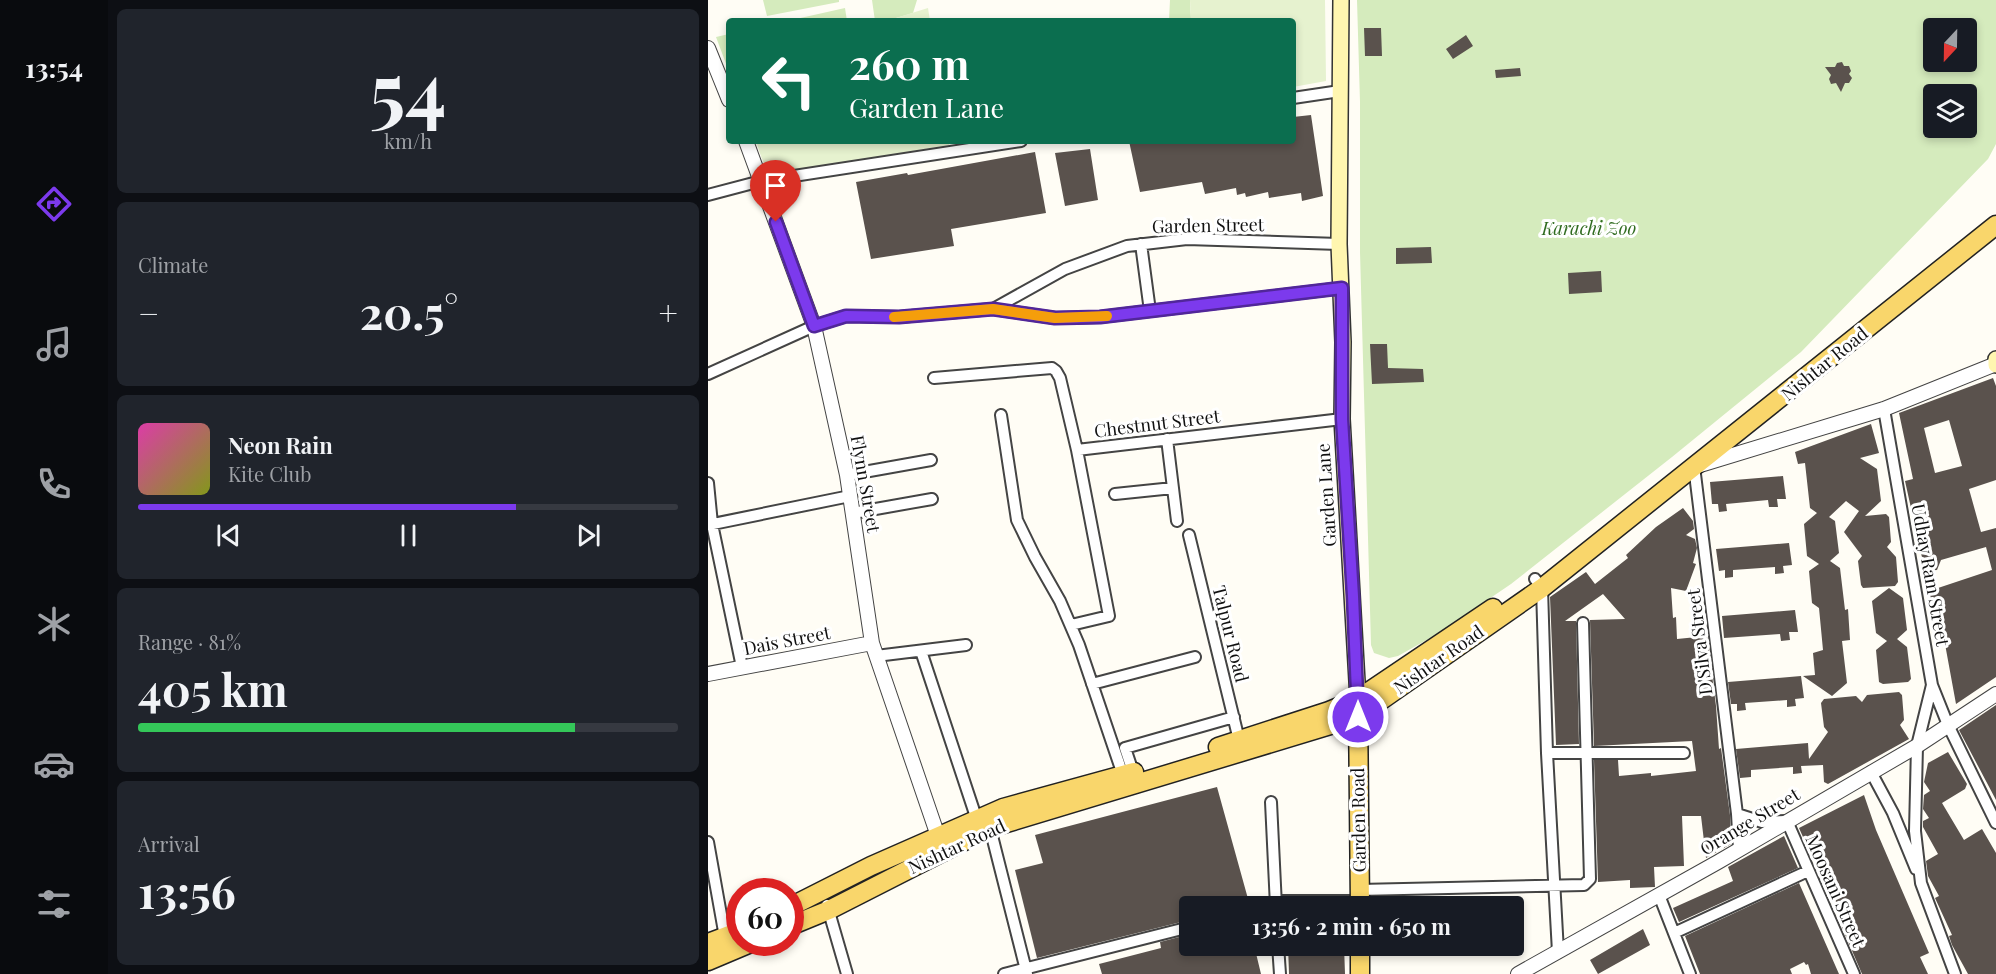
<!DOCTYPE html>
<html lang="en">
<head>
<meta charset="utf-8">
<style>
  body { margin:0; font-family:"Playfair Display",serif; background:#20242c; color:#f1f3f6; height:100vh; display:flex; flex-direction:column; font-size:22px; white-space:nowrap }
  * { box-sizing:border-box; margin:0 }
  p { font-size:20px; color:#9ea1a6 }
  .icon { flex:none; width:33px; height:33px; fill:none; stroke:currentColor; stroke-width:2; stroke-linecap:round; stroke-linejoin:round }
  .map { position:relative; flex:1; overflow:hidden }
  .drawer { display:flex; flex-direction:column; gap:9px; padding:9px; background:#0d0f14; width:600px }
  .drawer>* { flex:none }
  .banner { position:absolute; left:18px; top:18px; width:570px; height:126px; border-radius:6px; box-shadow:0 3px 9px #0003; background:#0b6e4f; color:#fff; overflow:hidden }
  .needle { width:39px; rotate:202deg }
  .fabs { position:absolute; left:1215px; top:18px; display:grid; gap:12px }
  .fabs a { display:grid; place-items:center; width:54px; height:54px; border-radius:6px; background:#171b24; box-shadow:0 3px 9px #0003; font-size:30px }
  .speed { position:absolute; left:18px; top:878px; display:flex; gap:12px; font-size:30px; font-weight:700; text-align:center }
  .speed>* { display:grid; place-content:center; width:78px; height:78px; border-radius:50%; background:#171b24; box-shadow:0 3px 9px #0003; line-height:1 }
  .speed .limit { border:9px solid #d22; background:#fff; color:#111 }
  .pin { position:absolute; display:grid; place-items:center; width:51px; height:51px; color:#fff; margin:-62px -26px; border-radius:50% 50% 50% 0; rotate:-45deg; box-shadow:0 0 6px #0007 }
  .pin .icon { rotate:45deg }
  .me { position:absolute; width:66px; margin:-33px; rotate:0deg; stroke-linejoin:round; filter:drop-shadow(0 0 4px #0008) }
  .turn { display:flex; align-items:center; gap:21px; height:126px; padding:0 24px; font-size:27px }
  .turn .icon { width:78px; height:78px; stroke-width:2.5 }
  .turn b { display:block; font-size:42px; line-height:51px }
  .big { font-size:45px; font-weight:700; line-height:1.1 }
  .drawer .widget { flex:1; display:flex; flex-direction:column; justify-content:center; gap:9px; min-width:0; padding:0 21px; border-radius:9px; background:#20242c }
  .drawer .dial { align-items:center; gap:0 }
  .dial b { font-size:78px; line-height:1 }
  .song { display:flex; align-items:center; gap:18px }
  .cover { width:72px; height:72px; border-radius:9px; background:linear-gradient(135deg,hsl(320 70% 55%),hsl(70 70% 35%)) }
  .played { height:6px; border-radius:3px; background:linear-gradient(90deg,#7c3aed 70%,#363941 70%) }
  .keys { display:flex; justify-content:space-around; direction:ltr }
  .heat { display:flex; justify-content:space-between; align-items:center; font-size:33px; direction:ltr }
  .charge { height:9px; border-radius:4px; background:linear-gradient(90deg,#34c759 81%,#363941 0) }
  .trip { position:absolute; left:471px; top:896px; width:345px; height:60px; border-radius:6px; background:#171b24; box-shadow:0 3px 9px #0003; font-weight:700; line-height:60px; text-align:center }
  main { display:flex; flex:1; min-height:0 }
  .tabs { display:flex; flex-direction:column; width:108px; justify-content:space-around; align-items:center; background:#090b0e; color:#9ea1a6 }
  .tabs .icon { width:42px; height:42px }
  .tabs .active { color:#7c3aed }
  .tabs b { font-size:27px; color:#f1f3f6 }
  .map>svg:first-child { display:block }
</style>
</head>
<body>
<main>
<nav class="tabs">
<b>13:54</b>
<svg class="icon active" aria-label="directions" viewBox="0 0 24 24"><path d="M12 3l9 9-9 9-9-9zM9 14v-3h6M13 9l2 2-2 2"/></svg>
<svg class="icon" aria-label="music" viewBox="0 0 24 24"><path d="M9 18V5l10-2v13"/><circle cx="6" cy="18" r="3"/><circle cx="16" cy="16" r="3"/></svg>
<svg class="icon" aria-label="phone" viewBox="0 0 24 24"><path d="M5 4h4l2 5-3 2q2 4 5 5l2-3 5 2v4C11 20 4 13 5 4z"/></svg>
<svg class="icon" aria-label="climate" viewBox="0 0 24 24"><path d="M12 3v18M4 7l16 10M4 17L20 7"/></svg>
<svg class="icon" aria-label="car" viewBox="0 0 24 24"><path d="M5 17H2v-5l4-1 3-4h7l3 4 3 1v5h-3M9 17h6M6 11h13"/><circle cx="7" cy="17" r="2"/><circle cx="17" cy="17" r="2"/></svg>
<svg class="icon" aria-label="filters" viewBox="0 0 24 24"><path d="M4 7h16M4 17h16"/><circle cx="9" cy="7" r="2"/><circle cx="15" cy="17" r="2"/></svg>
</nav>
<section class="drawer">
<div class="widget dial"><b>54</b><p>km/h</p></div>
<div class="widget"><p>Climate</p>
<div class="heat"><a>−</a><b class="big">20.5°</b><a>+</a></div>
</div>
<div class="widget">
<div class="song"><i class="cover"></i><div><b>Neon Rain</b><p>Kite Club</p></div></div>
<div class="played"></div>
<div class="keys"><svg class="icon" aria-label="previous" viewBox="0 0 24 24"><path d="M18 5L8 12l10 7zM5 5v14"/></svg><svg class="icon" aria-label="pause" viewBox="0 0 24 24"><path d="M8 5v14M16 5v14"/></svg><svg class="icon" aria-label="next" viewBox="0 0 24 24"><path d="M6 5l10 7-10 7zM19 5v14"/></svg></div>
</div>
<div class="widget"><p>Range · 81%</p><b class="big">405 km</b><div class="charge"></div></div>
<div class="widget"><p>Arrival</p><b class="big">13:56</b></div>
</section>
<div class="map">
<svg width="1288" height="974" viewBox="0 0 1288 974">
  <rect width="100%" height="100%" fill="#fffdf5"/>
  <path fill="#d5ebbd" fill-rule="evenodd" d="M55,0h76v2l-72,14z
    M164,0h45l-4,13 -27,8h-11z
    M462,0h20l1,21h-22z
    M649,0h639v144l-8,15 -187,193 -129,105 -161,127 -72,49 -41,23 -9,2 -15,-5 -3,-8 -11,-393v-150zM1226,28h32v34h-32zM1226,94h32v34h-32z
    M137,8l2,13h-60z
    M21,34v35h-1l-12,-32z"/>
  <path fill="#e6f2cf" d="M482,0h135l1,81 -33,6v-66h-102z
    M220,8l2,13h-44z
    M48,141h193v4l-169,28c-17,-1 -19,-18 -24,-32z"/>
  <path fill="#5a524d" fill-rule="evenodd" d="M656,28h17l1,28h-17z
    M758,35l7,11 -20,13 -7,-10z
    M1134,62l2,4h5l2,5 -2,3 3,4 -3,5h-4l-4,9 -5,-9 -5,1 -2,-5 2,-4 -6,-8h10l2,-4z
    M812,68l1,8 -25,2 -1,-8z
    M603,115l12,81 -21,5 -1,-8 -32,5 -1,-6 -22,5 -1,-4 -8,2 -1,-7 -31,6 -3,-12 -62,10 -11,-51h164v-24z
    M382,149l8,51 -33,6 -10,-53z
    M327,152l11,61 -95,16 3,17 -83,13 -15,-77 51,-9 1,2z
    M723,247l1,16 -36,1v-16z
    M893,271l1,21 -33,2 -1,-21z
    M662,344h17l1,24 35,1 1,13 -52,2z
    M1285,378l3,8v94l-27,9 12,43 15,-4v149l-40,27 -11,-60 -4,1 -12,-54 63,-21 -6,-23 -45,13 -4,10 -12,1 -20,-90 8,-2 -14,-66zM1241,420l13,46 -27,7 -11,-45z
    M1163,424l8,29 -19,5 17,11 4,32 -16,15 21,-2 3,3 2,25 -4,5 9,10 2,25 -3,4 -32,2 -2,-3 -3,-24 4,-5 -18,-24 15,-21 -13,-10 -17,16 6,4 4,32 -9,8 10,7 5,42 3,-1 2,31 -8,1 5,42 -15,13 -29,-20 12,-1 -2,-22 10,-3 -4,-42 -7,-5 -3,-32 10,-7 -12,-8 -3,-32 13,-11 -7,-5 -5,-45 -7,1 -3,-12z
    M1075,476l3,23h-9l1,8h-9l-1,-7 -42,4 1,7 -8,1 -1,-8h-6l-2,-22z
    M975,508l10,13 1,8 -8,6 9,4 2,9 -4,15 3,1 -10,27 -15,-3 2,30 3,-1 1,22 30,-3 9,70 3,43 2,-1 9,67 1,29 -25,14 -5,-42h-19l2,50 -30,1 1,20 -25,1v-8l-32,2 -4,-122h24l1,16 32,-3v3l45,-5 -4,-30 -98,5 -4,-126 35,-1 -22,-25 -38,27h11l3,123 -23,1 -6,-148 36,-25 9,12 33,-26 -2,-3 30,-28z
    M1081,543l3,22 -9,1 1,7 -9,1v-7l-42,3v7l-8,1v-8l-6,1 -3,-22z
    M1181,588l14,10 4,32 -10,9 10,8 4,32 -3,3 -25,2 -4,-2 -3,-32 11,-9 -11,-8 -4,-32z
    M1087,610l3,22h-9l1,8 -9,1 -1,-7 -56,4 -2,-22z
    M1093,676l3,22 -9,1 1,7 -9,1v-7l-42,3 1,7 -9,1v-7h-6l-3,-22z
    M1191,692l3,3 2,25 -4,5 9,14 -81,45 -4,-2 -1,-17 -22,1 1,7 -9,1v-7l-42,3v7l-11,1 -4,-29 72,-6 1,16 19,-27 -4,-5 -3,-24 3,-4 32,-3 6,6 5,-7z
    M1288,705v95l-37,-70z
    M1240,752l19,32 -2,5 -23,14 22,37 18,-11 14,24v121h-28l-16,-29 -3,-9 3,-1 -17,-37 4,-2 -11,-20 -2,-15 12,-7 -15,-27v-6l6,-3 -6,-9 1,-14 6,-4 -6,-9 4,-19z
    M509,787l33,119h-69l4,15 -148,37 -22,-88 28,-7 -8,-28z
    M1156,795l12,35 53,123 -9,4 8,17h-66l-21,-49 4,-2 -30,-70 -4,2 -12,-27z
    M1076,836l14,32 -119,54 -6,-14 60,-27 -5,-14z
    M1091,883l40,91h-28l-3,-10 -2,1 -2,-3 -14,7 2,5h-92l-15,-38z
    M935,929l7,16 -52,29 -8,-14z
    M475,936l2,9h69l7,29h-159l-3,-10 62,-16 -1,-6z
    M580,945h56l1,29h-56z"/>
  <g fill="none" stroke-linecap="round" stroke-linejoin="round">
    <g stroke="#444" stroke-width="14">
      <path id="minor" d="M585,98l47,-7
        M0,195l53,-14 260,-40
        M433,244l9,67
        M285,309l62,9 45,-1 242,-29
        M0,374l106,-48 32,-10 53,1 94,-8 72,-40 62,-23 60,-7 152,5
        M226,378l118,-10 4,3 4,7 17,72
        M1176,409l48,276 -15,61 -2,85 6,52 34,91
        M293,415l16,105 18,37 25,44 19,44 44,130
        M459,439l10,82
        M986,466l43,348 2,35
        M139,475l84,-15
        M0,483l4,41 30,143
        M407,494l58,-6
        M145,513l79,-14
        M0,525l142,-29
        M481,535l50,205
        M827,579l7,9 5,165 11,199
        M363,625l38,-9 -32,-166 265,-31
        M213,651l56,169
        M168,656l90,-11
        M384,684l103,-27
        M1224,685l16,40 48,98
        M839,753h137
        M425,772l-8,-24 109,-31
        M1163,772l22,41 23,56
        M563,802l5,104
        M1029,814l25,8 25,-1 67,153
        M281,824l38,150
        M0,842l17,95
        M651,890l225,-5 6,-6 -7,-256
        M951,895l31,79
        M119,905l20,69
        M553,906l15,-5h84
        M966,933l134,-62
        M570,945l2,29
        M296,974l186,-47"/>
    </g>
    <g stroke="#444" stroke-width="16">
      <path id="tertiary" d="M0,48l21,52
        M38,141l68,185 33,149 25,168 66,193
        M992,465l184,-56 112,-45
        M0,674l164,-31
        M810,974l200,-112 199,-116 79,-52"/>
    </g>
    <g stroke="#333" stroke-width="18">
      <path id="secondary" d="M633,0l-2,244 4,98 -1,77 16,280
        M1288,359v6"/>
    </g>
    <g stroke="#222" stroke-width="21">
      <path id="primary" d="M650,706l2,200
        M510,747l111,-36 29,-12 135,-91
        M82,907l81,-41 132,-58 131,-36
        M82,926l39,-16 161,-82 367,-111 185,-129 454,-363
        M0,943l32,-12
        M652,945v29
        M0,961l45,-19"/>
    </g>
    <use href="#minor" stroke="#fff" stroke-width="10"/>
    <use href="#tertiary" stroke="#fff" stroke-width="14"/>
    <use href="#secondary" stroke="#fff6b0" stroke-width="15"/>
    <use href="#primary" stroke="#f9d66b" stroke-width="18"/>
  </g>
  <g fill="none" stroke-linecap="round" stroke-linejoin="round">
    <g stroke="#51269a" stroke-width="15">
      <path id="route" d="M68,222l38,104 32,-10 53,1 94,-8 62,9 45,-1 242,-29v131l11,177 5,121"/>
    </g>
    <use href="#route" stroke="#7c3aed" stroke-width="10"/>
    <path stroke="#f59e0b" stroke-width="10" d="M186,317l99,-8 62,9 52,-2"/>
  </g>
  <g text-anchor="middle" stroke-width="6" stroke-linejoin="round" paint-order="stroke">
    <g font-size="18" fill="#111" stroke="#fff">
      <text transform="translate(500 226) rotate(-1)" y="6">Garden Street</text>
      <text transform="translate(1117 364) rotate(-39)" y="6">Nishtar Road</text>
      <text transform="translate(449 424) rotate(-7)" y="6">Chestnut Street</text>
      <text transform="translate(157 484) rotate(80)" y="6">Flynn Street</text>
      <text transform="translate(619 495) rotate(-94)" y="6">Garden Lane</text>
      <text transform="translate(1222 575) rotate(80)" y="6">Udhay Ram Street</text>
      <text transform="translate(522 634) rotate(76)" y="6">Talpur Road</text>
      <text transform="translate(79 641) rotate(-11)" y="6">Dais Street</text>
      <text transform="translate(992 642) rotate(-97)" y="6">D'Silva Street</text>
      <text transform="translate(731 660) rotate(-35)" y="6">Nishtar Road</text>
      <text transform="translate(651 820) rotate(-91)" y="6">Garden Road</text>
      <text transform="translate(1042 822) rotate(-31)" y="6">Orange Street</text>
      <text transform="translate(249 847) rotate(-25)" y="6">Nishtar Road</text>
      <text transform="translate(1127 891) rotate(66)" y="6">Moosani Street</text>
    </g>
    <g font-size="18" font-style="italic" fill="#2f6b1f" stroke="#fff">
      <text x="881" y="235">Karachi Zoo</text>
    </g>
  </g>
</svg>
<div class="fabs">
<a><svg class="needle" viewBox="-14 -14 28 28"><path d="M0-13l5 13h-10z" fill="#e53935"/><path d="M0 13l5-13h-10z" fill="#9ea1a6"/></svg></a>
<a><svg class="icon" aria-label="layers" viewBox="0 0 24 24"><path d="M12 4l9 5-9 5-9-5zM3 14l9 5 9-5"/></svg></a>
</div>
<div class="speed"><div class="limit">60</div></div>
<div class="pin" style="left:68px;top:222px;background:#d93025"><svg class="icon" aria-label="arrive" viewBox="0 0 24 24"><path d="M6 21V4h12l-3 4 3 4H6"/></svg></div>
<svg class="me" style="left:650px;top:717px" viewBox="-20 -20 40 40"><circle r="17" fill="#7c3aed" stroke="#fff" stroke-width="3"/><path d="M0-11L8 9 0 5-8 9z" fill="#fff"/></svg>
<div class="trip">13:56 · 2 min · 650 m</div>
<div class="banner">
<div class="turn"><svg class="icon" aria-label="left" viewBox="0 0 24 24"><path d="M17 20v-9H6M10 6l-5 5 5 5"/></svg><div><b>260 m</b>Garden Lane</div></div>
</div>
</div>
</main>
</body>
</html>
